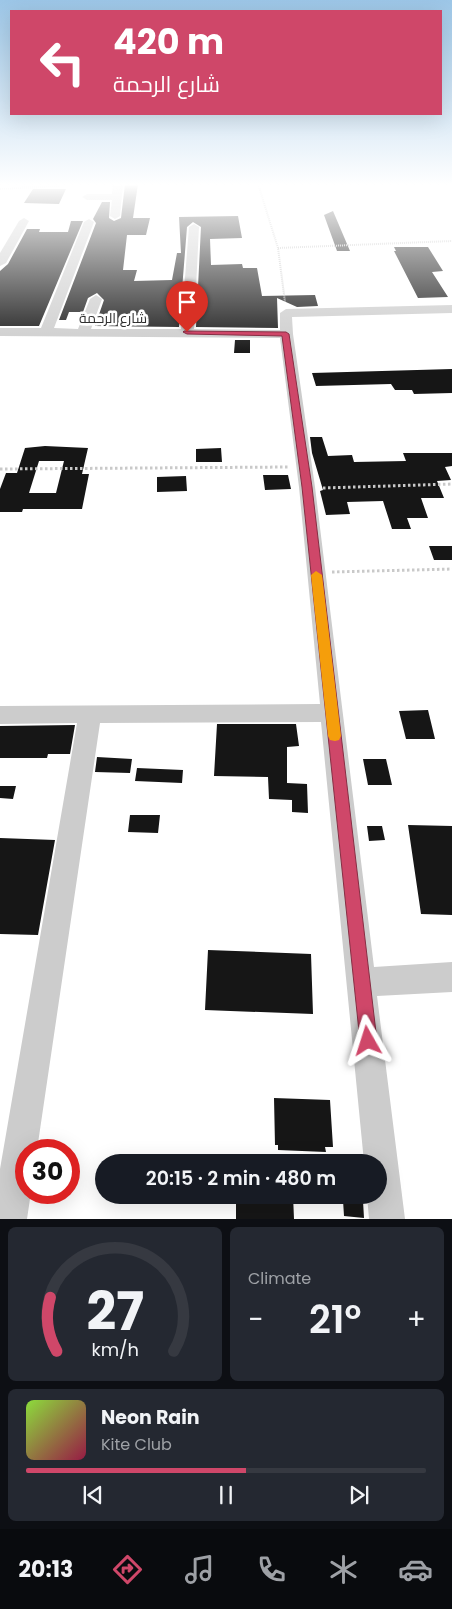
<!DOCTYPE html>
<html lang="en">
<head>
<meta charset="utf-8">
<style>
  body { margin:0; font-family:Poppins,Cairo,sans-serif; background:#242831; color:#f1f3f6; height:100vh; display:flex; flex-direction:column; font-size:19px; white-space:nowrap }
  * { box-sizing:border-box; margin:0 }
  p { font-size:16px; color:#9ea1a6 }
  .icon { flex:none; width:28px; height:28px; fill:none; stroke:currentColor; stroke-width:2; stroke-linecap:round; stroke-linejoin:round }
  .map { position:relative; height:1219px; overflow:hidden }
  .side { display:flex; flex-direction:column; gap:8px; padding:8px; background:#0d0f14; flex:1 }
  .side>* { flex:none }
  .banner { position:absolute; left:10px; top:10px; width:432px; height:105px; border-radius:0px; box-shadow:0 5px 20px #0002; background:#cf4769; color:#fff; overflow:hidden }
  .speed { position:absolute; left:15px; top:1139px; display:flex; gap:10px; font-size:25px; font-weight:700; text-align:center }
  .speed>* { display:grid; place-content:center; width:65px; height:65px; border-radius:50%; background:#171b24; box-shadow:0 5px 20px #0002; line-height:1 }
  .speed .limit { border:8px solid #d22; background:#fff; color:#111 }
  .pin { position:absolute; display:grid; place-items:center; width:42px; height:42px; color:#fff; margin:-51px -21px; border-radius:50% 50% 50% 0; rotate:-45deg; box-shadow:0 0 5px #0007 }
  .pin .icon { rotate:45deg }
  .me { position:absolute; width:55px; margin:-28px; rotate:354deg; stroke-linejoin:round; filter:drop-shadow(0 0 4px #0008) }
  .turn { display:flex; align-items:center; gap:18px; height:105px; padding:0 20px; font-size:22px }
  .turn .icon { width:65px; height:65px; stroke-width:2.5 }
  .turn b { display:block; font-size:35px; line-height:42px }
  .big { font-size:38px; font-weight:600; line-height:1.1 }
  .side .card { flex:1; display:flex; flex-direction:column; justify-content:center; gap:8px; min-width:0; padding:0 18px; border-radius:8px; background:#242831 }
  .side .dial { align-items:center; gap:0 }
  .dial svg { height:130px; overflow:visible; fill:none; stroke:#363941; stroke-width:7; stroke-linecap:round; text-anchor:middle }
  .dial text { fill:#f1f3f6; stroke:none }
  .song { display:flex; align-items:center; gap:15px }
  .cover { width:60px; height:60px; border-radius:8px; background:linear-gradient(135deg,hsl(90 70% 55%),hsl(340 70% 35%)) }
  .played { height:5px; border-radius:2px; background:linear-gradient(90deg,#cf4769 55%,#363941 55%) }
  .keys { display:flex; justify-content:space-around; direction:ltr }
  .heat { display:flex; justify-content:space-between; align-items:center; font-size:28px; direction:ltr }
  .side .tiles { flex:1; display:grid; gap:8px; grid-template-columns:1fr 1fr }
  .card:last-child { grid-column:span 2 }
  .trip { position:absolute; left:95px; top:1154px; width:292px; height:50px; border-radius:25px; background:#171b24; box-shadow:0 5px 20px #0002; font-weight:600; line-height:50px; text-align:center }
  .tab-bar { display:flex; height:80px; justify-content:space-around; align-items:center; background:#090b0e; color:#9ea1a6 }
  .tab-bar .icon { width:35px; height:35px }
  .tab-bar .current { color:#cf4769 }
  .tab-bar b { font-size:22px; color:#f1f3f6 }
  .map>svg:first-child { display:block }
</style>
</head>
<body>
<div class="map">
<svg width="452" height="1219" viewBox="0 0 452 1219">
  <rect width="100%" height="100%" fill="#fff"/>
  <path fill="#161616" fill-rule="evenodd" d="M125,184h13l-5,34h17l-4,17h-19l-4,35h14l-3,11 38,-1 5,-27h4l-2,-36 59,-1 4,22 -32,1 1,26 31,-1 1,4h14l5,28 53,-1 3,11 -21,1 -20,-9 1,30 -82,-1 5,-100 -8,-5 -6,5 -8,100 -84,-1 9,-26 -7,-7 -9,5 -5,14h-14l-3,8h-7l37,-97 -3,-4 9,-17h8l-1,16 5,3 7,-3z
    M33,189h33l-7,15 -35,-1z
    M333,211l17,40h-13l-13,-36z
    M71,221h12l-44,105h-39v-55l8,-7 19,-35h13l-1,3h29z
    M394,247h34l15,24 -11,1 16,25 -30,1 -24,-47h2z
    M235,340h15v13h-16z
    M452,369v24l-38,1 -2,-4h-17l-4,-6 -75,2 -4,-13z
    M310,437h12l6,19 24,-1 2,7 52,-1 -3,-8h49v13l-7,1 6,13 -14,1 7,17h-23l7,20h-21l4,11h-19l-9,-28 -36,1 3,12 -24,1 -6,-24 3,-1 -11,-37z
    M45,446l43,2 -6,26h7l-7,35h-59l-1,3h-22v-23l6,-16h11l8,-25zM39,461h25l-8,32h-27z
    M221,448l1,14h-26v-13z
    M263,475h25l3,14 -26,1z
    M186,476l1,15 -30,1v-15z
    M429,546h23v14h-18z
    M428,710l7,29h-29l-7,-28z
    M217,724h79l3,22 -12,1v36l20,1 1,29 -16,-1v-12l-23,-1 -1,-22 -54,-1z
    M75,725l-5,29h-22l-1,4h-47v-32z
    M97,757l35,2 -2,14 -35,-1z
    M363,759h23l6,26h-24z
    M137,768l46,2 -1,13 -47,-2z
    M0,786h16l-3,13 -13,-1z
    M130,815h30l-2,18 -30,-1z
    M408,825l44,1v89l-31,-1z
    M367,826h15l3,14 -16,1z
    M0,838l55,2 -17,95 -38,-1z
    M208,950l103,4 2,60 -108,-4z
    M274,1098l56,2 3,47h-8l1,5 -48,-2v-5h-3z
    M236,1195h57l1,24h-58z
    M343,1200l20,1 1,17 -20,-2z"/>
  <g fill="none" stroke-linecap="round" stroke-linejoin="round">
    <path stroke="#c9c9c9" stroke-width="2" stroke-dasharray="1 1" stroke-linecap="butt" d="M258,184l20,64 7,54
      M0,189l58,-3 5,-2
      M278,248l174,-7"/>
    <path stroke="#c9c9c9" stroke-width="3" stroke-dasharray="2.5 2.5" stroke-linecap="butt" d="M0,469l289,-2
      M323,488l129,-4
      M332,572l120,-3"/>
    <path fill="#ccc" fill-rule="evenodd" d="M113,184h10l-3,32 -5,3 -5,-3 2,-16h-25l-5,-3 5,-3h25z
      M24,218l5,3 -23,42 -6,3v-13l19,-32z
      M89,219l5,3 -40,106 24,1 12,-30 6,-4 6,4 -11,30h90l8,-102 5,-3 5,3 -5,102 86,1v-17l6,-4 166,-4v8l-160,4 1,17 22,153 59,480 78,-5v30l-75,4 28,223h-36l-2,-24h12v-33h-15l-43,-440 -221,1 -63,427h-11v42h5l-4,27h-27v-50l77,-446 -77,1v-18l320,-2 -21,-217 -19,-149 -280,-2v-8h41l43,-106z"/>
  </g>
  <linearGradient id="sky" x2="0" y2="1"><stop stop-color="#9cc6e7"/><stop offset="0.52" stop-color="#fff"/><stop offset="1" stop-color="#fff" stop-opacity="0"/></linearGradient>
  <rect width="452" height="355" fill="url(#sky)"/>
  <path fill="#cf4769" stroke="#872e44" d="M184,331l102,1 3,2 23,153 65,554 -2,6 -7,3 -6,-3 -2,-6 -58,-554 -20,-151 -95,-2 -4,-2z"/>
  <path fill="#f59e0b" d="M316,571l6,4 19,161 -2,4 -4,1 -5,-1 -2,-4 -17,-161z"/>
  <g text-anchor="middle" stroke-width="5" stroke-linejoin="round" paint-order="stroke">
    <g font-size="14" fill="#2f2f2f" stroke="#fff">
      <text x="113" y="323">شارع الرحمة</text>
    </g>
  </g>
</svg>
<div class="speed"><div class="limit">30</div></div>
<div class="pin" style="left:187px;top:332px;background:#d93025"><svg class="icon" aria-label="arrive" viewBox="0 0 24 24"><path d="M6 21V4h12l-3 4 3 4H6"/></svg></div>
<svg class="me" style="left:368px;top:1041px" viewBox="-20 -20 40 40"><path d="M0-17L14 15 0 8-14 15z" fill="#cf4769" stroke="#fff" stroke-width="4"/></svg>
<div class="trip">20:15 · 2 min · 480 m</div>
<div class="banner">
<div class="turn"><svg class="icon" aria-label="left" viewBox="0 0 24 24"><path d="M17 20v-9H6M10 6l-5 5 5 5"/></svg><div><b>420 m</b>شارع الرحمة</div></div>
</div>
</div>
<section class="side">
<div class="tiles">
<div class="card dial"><svg viewBox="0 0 100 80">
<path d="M14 69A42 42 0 1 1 86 69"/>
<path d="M14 69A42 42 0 0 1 10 36" stroke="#cf4769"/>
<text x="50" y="56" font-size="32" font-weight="700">27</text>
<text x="50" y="72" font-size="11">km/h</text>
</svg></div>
<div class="card"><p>Climate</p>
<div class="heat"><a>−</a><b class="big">21°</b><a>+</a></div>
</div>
<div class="card">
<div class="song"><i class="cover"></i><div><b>Neon Rain</b><p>Kite Club</p></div></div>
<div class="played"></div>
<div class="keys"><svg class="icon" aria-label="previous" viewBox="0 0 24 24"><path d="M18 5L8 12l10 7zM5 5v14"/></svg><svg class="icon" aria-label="pause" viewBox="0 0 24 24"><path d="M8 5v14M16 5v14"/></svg><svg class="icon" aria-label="next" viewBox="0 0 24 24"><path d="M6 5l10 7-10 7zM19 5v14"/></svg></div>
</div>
</div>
</section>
<nav class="tab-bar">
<b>20:13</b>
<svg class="icon current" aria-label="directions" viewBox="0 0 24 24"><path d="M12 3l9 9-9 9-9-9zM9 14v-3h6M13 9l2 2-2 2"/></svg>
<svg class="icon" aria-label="music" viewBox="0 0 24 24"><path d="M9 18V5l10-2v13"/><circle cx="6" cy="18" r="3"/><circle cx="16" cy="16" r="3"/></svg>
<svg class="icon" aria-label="phone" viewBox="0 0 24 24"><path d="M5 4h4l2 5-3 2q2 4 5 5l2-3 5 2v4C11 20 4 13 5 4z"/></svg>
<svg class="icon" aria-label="climate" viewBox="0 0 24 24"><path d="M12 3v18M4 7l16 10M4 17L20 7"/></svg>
<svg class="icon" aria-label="car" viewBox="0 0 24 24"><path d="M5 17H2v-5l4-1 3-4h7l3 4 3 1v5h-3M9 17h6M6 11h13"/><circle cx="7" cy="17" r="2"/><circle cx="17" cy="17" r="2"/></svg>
</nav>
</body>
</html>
